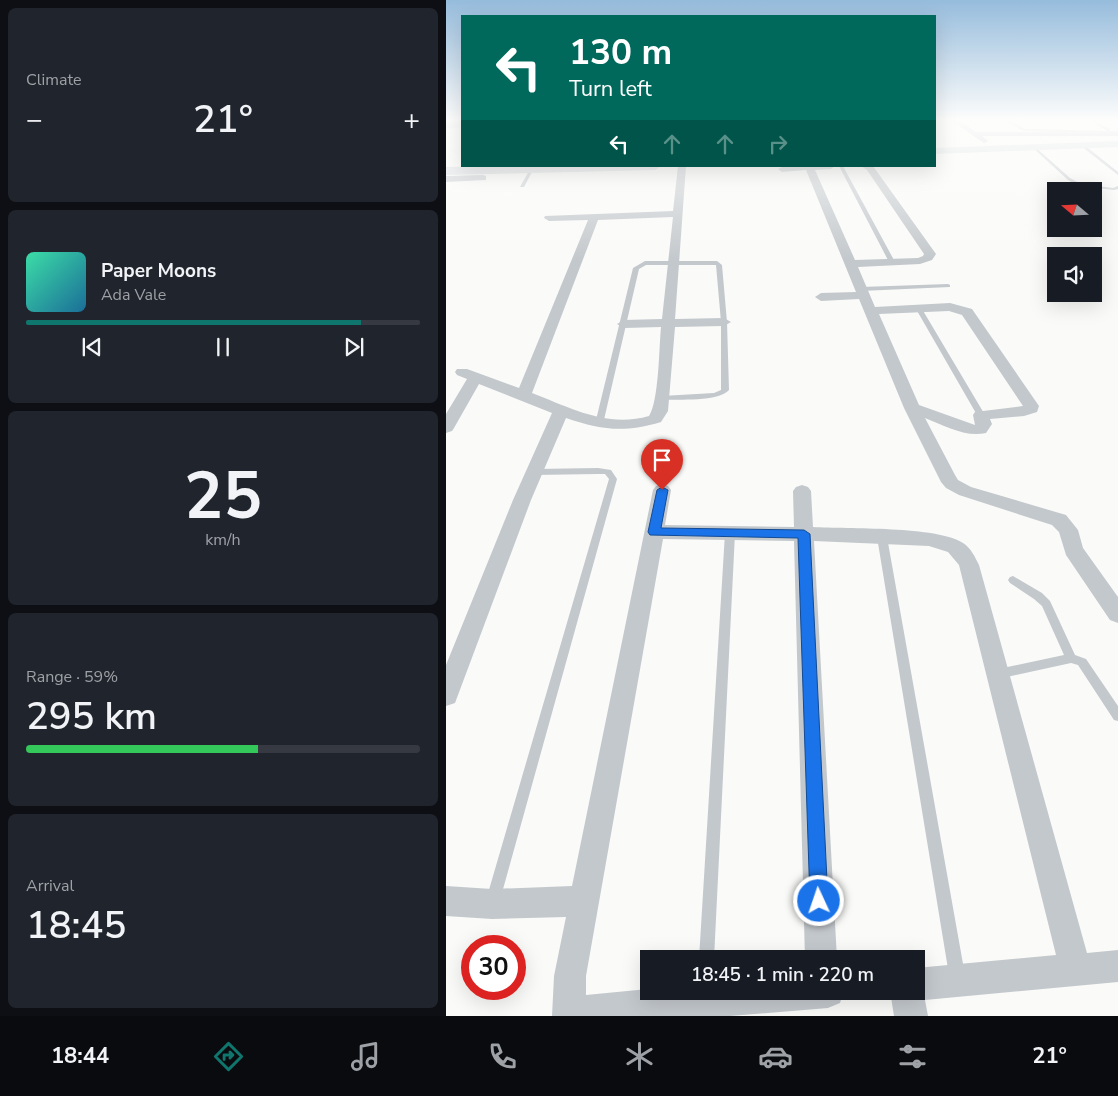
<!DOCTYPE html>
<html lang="en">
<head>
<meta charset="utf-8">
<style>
  body { margin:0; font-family:"Nunito Sans",sans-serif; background:#20242c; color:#f1f3f6; height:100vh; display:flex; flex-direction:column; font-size:19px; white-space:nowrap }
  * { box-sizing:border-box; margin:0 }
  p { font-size:16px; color:#9ea1a6 }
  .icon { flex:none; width:28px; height:28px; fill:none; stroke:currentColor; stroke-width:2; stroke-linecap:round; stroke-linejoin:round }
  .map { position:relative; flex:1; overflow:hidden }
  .panel { display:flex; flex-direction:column; gap:8px; padding:8px; background:#0d0f14; width:446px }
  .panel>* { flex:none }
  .hud { position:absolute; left:15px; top:15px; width:475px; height:152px; border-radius:0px; box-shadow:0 5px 20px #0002; background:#00695c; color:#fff; overflow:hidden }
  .needle { width:32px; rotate:289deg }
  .tools { position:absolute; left:601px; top:182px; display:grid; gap:10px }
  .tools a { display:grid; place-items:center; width:55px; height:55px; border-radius:0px; background:#171b24; box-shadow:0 5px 20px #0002; font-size:25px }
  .speed { position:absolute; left:15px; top:935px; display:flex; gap:10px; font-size:25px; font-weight:700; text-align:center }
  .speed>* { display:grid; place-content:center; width:65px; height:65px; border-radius:50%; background:#171b24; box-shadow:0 5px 20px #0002; line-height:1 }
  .speed .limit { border:8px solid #d22; background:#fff; color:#111 }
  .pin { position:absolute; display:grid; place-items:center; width:42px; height:42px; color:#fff; margin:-51px -21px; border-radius:50% 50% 50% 0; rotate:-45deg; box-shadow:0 0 5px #0007 }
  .pin .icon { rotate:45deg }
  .me { position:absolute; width:55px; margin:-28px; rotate:357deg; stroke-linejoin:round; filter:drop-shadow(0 0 4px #0008) }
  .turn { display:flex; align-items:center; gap:18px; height:105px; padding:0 25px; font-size:22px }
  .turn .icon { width:65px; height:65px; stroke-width:2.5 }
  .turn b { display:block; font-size:35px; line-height:42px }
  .lanes { display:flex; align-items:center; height:48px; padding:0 25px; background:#0003; justify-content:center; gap:25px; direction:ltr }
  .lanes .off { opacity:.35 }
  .big { font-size:38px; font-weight:600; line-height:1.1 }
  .panel .card { flex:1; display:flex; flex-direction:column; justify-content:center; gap:8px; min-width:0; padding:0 18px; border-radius:8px; background:#20242c }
  .panel .dial { align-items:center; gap:0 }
  .dial b { font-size:65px; line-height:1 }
  .song { display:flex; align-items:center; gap:15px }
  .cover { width:60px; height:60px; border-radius:8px; background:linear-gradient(135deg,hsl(160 70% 55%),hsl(200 70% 35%)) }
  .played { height:5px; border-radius:2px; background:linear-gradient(90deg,#0f766e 85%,#363941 85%) }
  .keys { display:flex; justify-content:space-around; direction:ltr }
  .heat { display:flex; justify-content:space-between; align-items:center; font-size:28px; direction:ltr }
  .charge { height:8px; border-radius:4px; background:linear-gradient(90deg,#34c759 59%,#363941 0) }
  .trip { position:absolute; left:194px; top:950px; width:285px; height:50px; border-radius:0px; background:#171b24; box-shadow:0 5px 20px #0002; font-weight:600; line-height:50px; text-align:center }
  .tab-bar { display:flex; height:80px; justify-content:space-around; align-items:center; background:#090b0e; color:#9ea1a6 }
  .tab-bar .icon { width:35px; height:35px }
  .tab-bar .selected { color:#0f766e }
  .tab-bar b { font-size:22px; color:#f1f3f6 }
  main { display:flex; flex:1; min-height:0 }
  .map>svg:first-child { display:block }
</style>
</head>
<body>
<main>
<section class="panel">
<div class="card"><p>Climate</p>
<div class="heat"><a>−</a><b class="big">21°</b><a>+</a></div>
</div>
<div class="card">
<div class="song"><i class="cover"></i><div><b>Paper Moons</b><p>Ada Vale</p></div></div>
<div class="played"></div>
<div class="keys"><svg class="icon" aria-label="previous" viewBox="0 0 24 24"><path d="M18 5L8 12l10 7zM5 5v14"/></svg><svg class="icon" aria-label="pause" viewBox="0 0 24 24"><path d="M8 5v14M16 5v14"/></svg><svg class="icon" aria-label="next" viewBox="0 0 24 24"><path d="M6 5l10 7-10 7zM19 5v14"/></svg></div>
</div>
<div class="card dial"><b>25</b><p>km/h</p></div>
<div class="card"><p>Range · 59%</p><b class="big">295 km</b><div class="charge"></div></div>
<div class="card"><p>Arrival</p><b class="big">18:45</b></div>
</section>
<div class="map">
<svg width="672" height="1016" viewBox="0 0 672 1016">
  <rect width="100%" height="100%" fill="#fafaf8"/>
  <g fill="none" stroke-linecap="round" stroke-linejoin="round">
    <path fill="#bbc7cb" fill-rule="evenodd" d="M16,121v4l-16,2v-4z"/>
    <path fill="#c3c8cc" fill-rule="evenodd" d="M556,119h4l19,10 83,2 -23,-12h4l21,10v2h8v2l-94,-2z
      M16,125v2l-16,2v-2z
      M635,144h2l35,28v3l-37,-29z
      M587,145l37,33 11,6 32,4 5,-2v3l-4,1 -36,-4 -10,-6 -36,-33z
      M393,166h4l52,96 -1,1 -5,-1z
      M84,169l3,1 -9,17h-4z
      M199,261h72l5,4 5,57 2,68c-10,12 -51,9 -67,10l-4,-2 4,-2 52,-3 7,-3v-68l-5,-57h-70l-7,4 -36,155 -4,2h-3l-1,-2 38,-156z
      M502,284l2,1v2l-89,4 -3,-2 3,-2z
      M473,307l3,2 63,106 -1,2h-3l-4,-2 -61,-106z
      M152,468l13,2 6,9 -117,421 -2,5 -5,2 -5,-2 -2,-5 123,-421 -4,-5h-7l-64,1 -4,-3 4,-3z
      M284,530l5,3 -21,426h-15l26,-426z
      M436,534l3,1 2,2 78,438 -3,5 -5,3 -5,-3 -3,-5 -72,-438 2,-2z
      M567,576l29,17 8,8 25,54 11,4 32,47v15l-4,-1 -36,-55 -7,-2 -73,16 -4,-2 -2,-3 2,-3 4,-2 66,-14 -22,-49 -8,-7 -24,-16 -2,-3 2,-3z"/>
    <path fill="#c3c8cc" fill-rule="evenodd" d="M503,119h9l18,13h142v4h-136l6,5 -4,2z
      M232,166h8l-11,153 49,-1 7,4 -7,4 -49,1 -7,84 -7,11c-37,11 -60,8 -95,-4l-35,82 -73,195 -3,8 -9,3v-41l67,-165 39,-87 -73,-29 -25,44 -2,3 -6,2v-19l21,-35 -10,-4 -2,-3 2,-3h10l52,19 69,-168 -39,1 -5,-3 1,-2 128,-5zM227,217l-11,102 -38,1 -7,4 7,4 37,-1c-2,20 -2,74 -12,89 -42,12 -78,-8 -117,-23l66,-173z
      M338,166h51l-4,3 -16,1 40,90 63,-2 5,-2 1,-2 -57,-84 -6,-4h12l63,88 -4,6 -12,4 -62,3 17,40 75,-4 22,6 67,97 -2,6 -13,4 -34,3 2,5 -6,9c-20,5 -43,-8 -61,-15l30,57 3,5 13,7 95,28 12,15 5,18 35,49v26l-8,-3 -44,-65 -7,-23 -7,-7 -93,-30 -13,-7 -5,-6 -37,-74 -45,-109 -38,2 -6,-4 6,-4 35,-1 -50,-122 -24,2 -4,-3zM503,311l13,4 61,91 -48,6 -2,3 2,10 -56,-20 -40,-91z
      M37,175l3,1v4l-40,2v-6z
      M216,484l6,2 3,4 -6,35 129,2 -1,-36 3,-4 6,-2 6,2 3,4 2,36c34,2 125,-1 150,16 8,5 12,14 16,22l108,388 31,-3v32l-193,18 3,16h-34l-4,-25h26v-23l140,-13 -97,-390 -11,-13 -19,-6 -115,-5 23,418h-32l-11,-418 -131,-2 -77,437v19l62,-6v2h196l-4,12 -12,5 -98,8h-178l2,-40 12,-59 -74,2 -46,-3v-30l46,3 80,-3 81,-396 3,-4z"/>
    <path fill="#d6dbdf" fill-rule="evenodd" d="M672,141v6l-183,7v-6z
      M46,166h169l-6,4 -209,5v-8z"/>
  </g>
  <linearGradient id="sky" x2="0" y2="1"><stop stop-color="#96bcdc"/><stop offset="0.46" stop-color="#fdfdfc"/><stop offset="1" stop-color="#fdfdfc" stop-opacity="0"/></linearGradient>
  <rect width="672" height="261" fill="url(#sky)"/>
  <path fill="#1a73e8" stroke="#114b97" d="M216,487l6,3 -7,38 143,2 6,4 18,367 -3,6 -6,3 -7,-3 -2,-6 -12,-363 -148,-3 -2,-3 9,-42z"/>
</svg>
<div class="tools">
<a><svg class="needle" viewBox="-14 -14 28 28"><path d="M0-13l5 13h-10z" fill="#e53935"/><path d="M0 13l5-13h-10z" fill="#9ea1a6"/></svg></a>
<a><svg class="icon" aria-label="sound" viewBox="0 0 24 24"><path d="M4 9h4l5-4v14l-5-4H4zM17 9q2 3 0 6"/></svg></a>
</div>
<div class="speed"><div class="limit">30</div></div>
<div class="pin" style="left:216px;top:490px;background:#d93025"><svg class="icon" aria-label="arrive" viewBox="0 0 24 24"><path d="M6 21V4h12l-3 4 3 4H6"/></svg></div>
<svg class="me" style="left:373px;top:901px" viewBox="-20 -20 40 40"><circle r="17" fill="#1a73e8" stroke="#fff" stroke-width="3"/><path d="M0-11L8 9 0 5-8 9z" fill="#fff"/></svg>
<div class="trip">18:45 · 1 min · 220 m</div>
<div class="hud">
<div class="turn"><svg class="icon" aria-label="left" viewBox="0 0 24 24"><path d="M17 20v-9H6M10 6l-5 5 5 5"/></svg><div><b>130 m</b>Turn left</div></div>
<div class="lanes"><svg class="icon" aria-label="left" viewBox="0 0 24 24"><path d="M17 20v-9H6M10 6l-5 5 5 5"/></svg><svg class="icon off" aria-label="ahead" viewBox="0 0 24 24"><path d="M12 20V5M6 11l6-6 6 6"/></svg><svg class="icon off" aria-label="ahead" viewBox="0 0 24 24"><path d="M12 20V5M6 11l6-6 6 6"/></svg><svg class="icon off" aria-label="right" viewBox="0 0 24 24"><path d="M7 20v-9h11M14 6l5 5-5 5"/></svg></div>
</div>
</div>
</main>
<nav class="tab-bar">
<b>18:44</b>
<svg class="icon selected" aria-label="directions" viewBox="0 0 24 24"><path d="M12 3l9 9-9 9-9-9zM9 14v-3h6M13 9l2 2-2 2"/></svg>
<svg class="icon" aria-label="music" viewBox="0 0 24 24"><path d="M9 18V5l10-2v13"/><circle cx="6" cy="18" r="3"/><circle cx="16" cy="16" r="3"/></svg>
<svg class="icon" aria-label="phone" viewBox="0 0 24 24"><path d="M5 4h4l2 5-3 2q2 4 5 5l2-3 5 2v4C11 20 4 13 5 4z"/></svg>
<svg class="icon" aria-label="climate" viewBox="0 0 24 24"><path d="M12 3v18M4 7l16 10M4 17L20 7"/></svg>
<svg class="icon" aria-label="car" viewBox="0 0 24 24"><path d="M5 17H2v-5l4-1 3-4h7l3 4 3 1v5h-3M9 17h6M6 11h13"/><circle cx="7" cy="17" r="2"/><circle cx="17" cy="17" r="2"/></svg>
<svg class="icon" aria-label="filters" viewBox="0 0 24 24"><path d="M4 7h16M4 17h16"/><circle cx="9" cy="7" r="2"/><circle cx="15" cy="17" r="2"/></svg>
<b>21°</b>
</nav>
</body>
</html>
